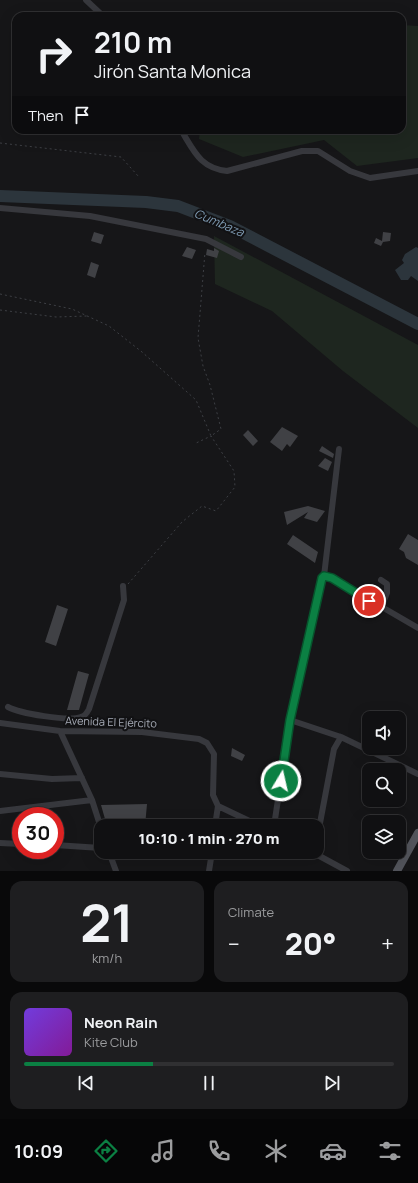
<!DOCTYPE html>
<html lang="en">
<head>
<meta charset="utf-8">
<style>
  body { margin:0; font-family:Manrope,sans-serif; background:#1e1e20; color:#f1f3f6; height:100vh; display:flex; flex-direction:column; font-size:15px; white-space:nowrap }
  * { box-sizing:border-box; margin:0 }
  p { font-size:13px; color:#9c9d9f }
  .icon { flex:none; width:22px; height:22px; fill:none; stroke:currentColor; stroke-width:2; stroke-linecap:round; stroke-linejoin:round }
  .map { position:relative; height:871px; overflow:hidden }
  .side { display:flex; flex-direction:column; gap:10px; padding:10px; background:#09090a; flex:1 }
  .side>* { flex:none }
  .guide { position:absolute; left:12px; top:12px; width:394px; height:122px; border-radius:12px; box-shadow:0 4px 16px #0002,0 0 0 1px #303032; background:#101012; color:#f1f3f6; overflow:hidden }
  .fabs { position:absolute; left:362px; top:711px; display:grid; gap:8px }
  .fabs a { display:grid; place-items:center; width:44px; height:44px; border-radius:8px; background:#101012; box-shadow:0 4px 16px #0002,0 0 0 1px #303032; font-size:20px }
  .speed { position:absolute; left:12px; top:807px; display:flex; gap:8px; font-size:20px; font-weight:700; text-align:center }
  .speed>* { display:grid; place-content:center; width:52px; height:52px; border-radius:50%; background:#101012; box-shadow:0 4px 16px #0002,0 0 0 1px #303032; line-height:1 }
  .speed .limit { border:6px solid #d22; background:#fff; color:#111 }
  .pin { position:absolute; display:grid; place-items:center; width:34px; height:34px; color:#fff; margin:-17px; border:2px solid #fff; border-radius:50%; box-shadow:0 1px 4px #0007 }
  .me { position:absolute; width:44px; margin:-22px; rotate:9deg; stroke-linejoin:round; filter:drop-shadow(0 0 3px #0008) }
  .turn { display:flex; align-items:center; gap:14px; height:84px; padding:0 16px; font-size:18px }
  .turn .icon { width:52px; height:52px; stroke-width:2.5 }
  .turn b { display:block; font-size:28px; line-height:34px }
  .then { display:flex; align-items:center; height:38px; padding:0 16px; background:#0003; gap:8px; font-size:15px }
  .big { font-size:30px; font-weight:800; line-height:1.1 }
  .side .card { flex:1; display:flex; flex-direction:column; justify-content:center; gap:6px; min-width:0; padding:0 14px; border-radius:12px; background:#1e1e20 }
  .side .dial { align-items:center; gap:0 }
  .dial b { font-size:52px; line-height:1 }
  .song { display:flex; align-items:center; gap:12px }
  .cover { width:48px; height:48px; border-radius:6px; background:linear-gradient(135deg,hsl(260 70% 55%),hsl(290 70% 35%)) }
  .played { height:4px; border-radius:2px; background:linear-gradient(90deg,#0b8043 35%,#303032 35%) }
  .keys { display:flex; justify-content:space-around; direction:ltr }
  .heat { display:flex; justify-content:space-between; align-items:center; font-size:22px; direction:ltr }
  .side .tiles { flex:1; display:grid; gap:10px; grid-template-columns:1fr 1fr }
  .card:last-child { grid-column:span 2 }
  .trip { position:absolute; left:94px; top:819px; width:230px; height:40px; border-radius:12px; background:#101012; box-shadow:0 4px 16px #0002,0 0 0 1px #303032; font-weight:800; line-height:40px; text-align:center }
  .tabs { display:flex; height:64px; justify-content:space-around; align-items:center; background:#060607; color:#9c9d9f }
  .tabs .icon { width:28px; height:28px }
  .tabs .selected { color:#0b8043 }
  .tabs b { font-size:18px; color:#f1f3f6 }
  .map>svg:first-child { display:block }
</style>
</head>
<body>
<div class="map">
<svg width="418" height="871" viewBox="0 0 418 871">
  <rect width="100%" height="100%" fill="#161618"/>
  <path fill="#1e261f" d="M402,25l16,1v132l-61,8 -33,-26 -81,17 -44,-18 1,-9h202z
    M214,236l204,109v83l-75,-57 -71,-60 -57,-27z"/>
  <path fill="#2c353c" d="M416,247l2,1v33l-7,-5 -3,4h-7l-6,-10 9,-7 -2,-3 3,-6z"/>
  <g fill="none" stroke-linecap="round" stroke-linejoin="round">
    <path stroke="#2c353c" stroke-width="12" d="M0,196l146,6 32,4 52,20 188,98"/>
  </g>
  <path fill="#404145" d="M94,232l10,3 -3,9 -10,-3z
    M383,232l8,1 -1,8 -7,1 -2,4 -7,-3 2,-5 6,3z
    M187,247l9,3 -4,9 -10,-3z
    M214,248l5,3 -2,7 -11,-3 1,-6 7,2z
    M91,262l8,3 -4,13 -8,-3z
    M282,427l16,9 -8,11 -3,-3 -5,7 -12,-9z
    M248,430l10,11 -5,5 -10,-11z
    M322,446l12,8 -1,4 -14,-7z
    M325,458l7,4 -4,9 -10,-5z
    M308,506l17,5 -8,11 -13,-4 4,-6 -21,13 -3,-13z
    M408,534l10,6v25l-12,-7 -2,-6 -5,-3z
    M293,535l25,17 -3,11 -28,-19z
    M57,605l11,4 -12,37 -11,-4z
    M78,671l11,3 -10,36h-12z
    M232,748l13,7 -3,6 -11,-5z
    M147,804l-2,22h-38l-6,-21z"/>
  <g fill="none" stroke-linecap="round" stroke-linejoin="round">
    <path stroke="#3d3f44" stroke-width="1" stroke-dasharray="2 3" stroke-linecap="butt" d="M0,143l121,14 18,20
      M0,294l72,15 37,17 33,26 54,48 15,36 10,-7 -11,-44 -7,-19 -5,-28 7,-86
      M0,310l56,7 31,-1
      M128,584l54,-62 20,-16 14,5 19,-24 -1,-16 -23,-35 -17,8"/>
    <path stroke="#37383d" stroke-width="6" d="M86,0l17,16
      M181,130c13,21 19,38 46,41l75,-20h16l32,20 20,7 48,-7
      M0,208l90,8 116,23 35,18
      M324,576l8,2 86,50
      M381,580l6,4v9l-6,15
      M8,707c11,6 61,15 73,10 4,-1 6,-4 8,-8l35,-109 -1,-14
      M290,720l51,17 77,37
      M0,723l60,8 82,1 57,7 8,4 7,11 -1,41 5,11 -3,20
      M60,731l32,69 9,28
      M0,774l52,5 30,-1
      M218,806l42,20
      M0,811l92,-11
      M274,826l16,-106 32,-142 2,-2 15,-127
      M317,839l17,-90 7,-12
      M0,843l21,1
      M55,845l46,3
      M109,852l7,19
      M312,852l35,19
      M209,871l3,-19"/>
    <path stroke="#53555c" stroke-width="8" d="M397,871l21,-38"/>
  </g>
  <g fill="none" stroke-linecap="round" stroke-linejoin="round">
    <g stroke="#07532c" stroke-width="10">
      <path id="route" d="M281,781l9,-61 32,-142 2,-2 8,2 37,23"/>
    </g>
    <use href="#route" stroke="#0b8043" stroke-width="7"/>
  </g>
  <g text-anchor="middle" stroke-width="4" stroke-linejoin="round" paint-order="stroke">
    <g font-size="11" fill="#a8adb8" stroke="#111113">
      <text transform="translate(111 722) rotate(2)" y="4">Avenida El Ejército</text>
    </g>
    <g font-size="12" font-style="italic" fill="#7f9bb3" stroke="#111113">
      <text transform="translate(219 223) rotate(23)" y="4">Cumbaza</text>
    </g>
  </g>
</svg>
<div class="fabs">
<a><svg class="icon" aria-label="sound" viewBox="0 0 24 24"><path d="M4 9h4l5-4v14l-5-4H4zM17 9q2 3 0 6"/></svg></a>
<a><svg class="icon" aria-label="search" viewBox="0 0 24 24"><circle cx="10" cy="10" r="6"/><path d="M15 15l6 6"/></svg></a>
<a><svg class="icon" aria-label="layers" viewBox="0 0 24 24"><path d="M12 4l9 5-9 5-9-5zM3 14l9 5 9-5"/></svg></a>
</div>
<div class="speed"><div class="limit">30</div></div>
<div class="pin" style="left:369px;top:601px;background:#d93025"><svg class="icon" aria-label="arrive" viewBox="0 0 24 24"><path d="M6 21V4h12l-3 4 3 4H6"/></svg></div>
<svg class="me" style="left:281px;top:781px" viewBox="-20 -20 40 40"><circle r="17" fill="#0b8043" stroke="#fff" stroke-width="3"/><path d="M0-11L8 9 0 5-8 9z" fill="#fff"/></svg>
<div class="trip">10:10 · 1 min · 270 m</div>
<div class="guide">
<div class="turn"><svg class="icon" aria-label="right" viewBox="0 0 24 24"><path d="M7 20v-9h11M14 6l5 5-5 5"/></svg><div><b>210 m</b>Jirón Santa Monica</div></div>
<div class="then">Then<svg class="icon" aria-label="arrive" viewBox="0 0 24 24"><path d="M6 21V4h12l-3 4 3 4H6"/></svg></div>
</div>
</div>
<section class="side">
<div class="tiles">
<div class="card dial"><b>21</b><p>km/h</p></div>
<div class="card"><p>Climate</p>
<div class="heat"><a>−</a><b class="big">20°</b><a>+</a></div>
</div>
<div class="card">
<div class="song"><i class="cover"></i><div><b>Neon Rain</b><p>Kite Club</p></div></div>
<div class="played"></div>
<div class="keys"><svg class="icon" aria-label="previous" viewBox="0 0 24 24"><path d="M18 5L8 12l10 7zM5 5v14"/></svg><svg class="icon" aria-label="pause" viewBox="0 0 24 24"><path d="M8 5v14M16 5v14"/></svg><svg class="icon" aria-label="next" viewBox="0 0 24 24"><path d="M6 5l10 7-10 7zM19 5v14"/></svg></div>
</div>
</div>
</section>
<nav class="tabs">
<b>10:09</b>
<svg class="icon selected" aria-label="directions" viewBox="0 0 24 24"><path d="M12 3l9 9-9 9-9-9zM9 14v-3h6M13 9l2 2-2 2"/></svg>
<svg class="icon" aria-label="music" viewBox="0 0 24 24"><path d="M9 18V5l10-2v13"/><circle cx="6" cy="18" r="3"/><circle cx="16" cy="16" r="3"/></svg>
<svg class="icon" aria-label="phone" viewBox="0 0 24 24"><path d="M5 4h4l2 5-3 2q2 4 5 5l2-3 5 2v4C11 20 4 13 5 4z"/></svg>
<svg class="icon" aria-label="climate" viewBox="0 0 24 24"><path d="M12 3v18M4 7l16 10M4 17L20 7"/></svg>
<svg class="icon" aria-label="car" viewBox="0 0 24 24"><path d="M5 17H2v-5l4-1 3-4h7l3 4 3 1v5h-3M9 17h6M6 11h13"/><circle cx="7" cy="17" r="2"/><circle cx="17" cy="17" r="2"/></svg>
<svg class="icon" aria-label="filters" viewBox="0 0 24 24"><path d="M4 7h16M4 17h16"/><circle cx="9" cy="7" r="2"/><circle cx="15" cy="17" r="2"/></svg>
</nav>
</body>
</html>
